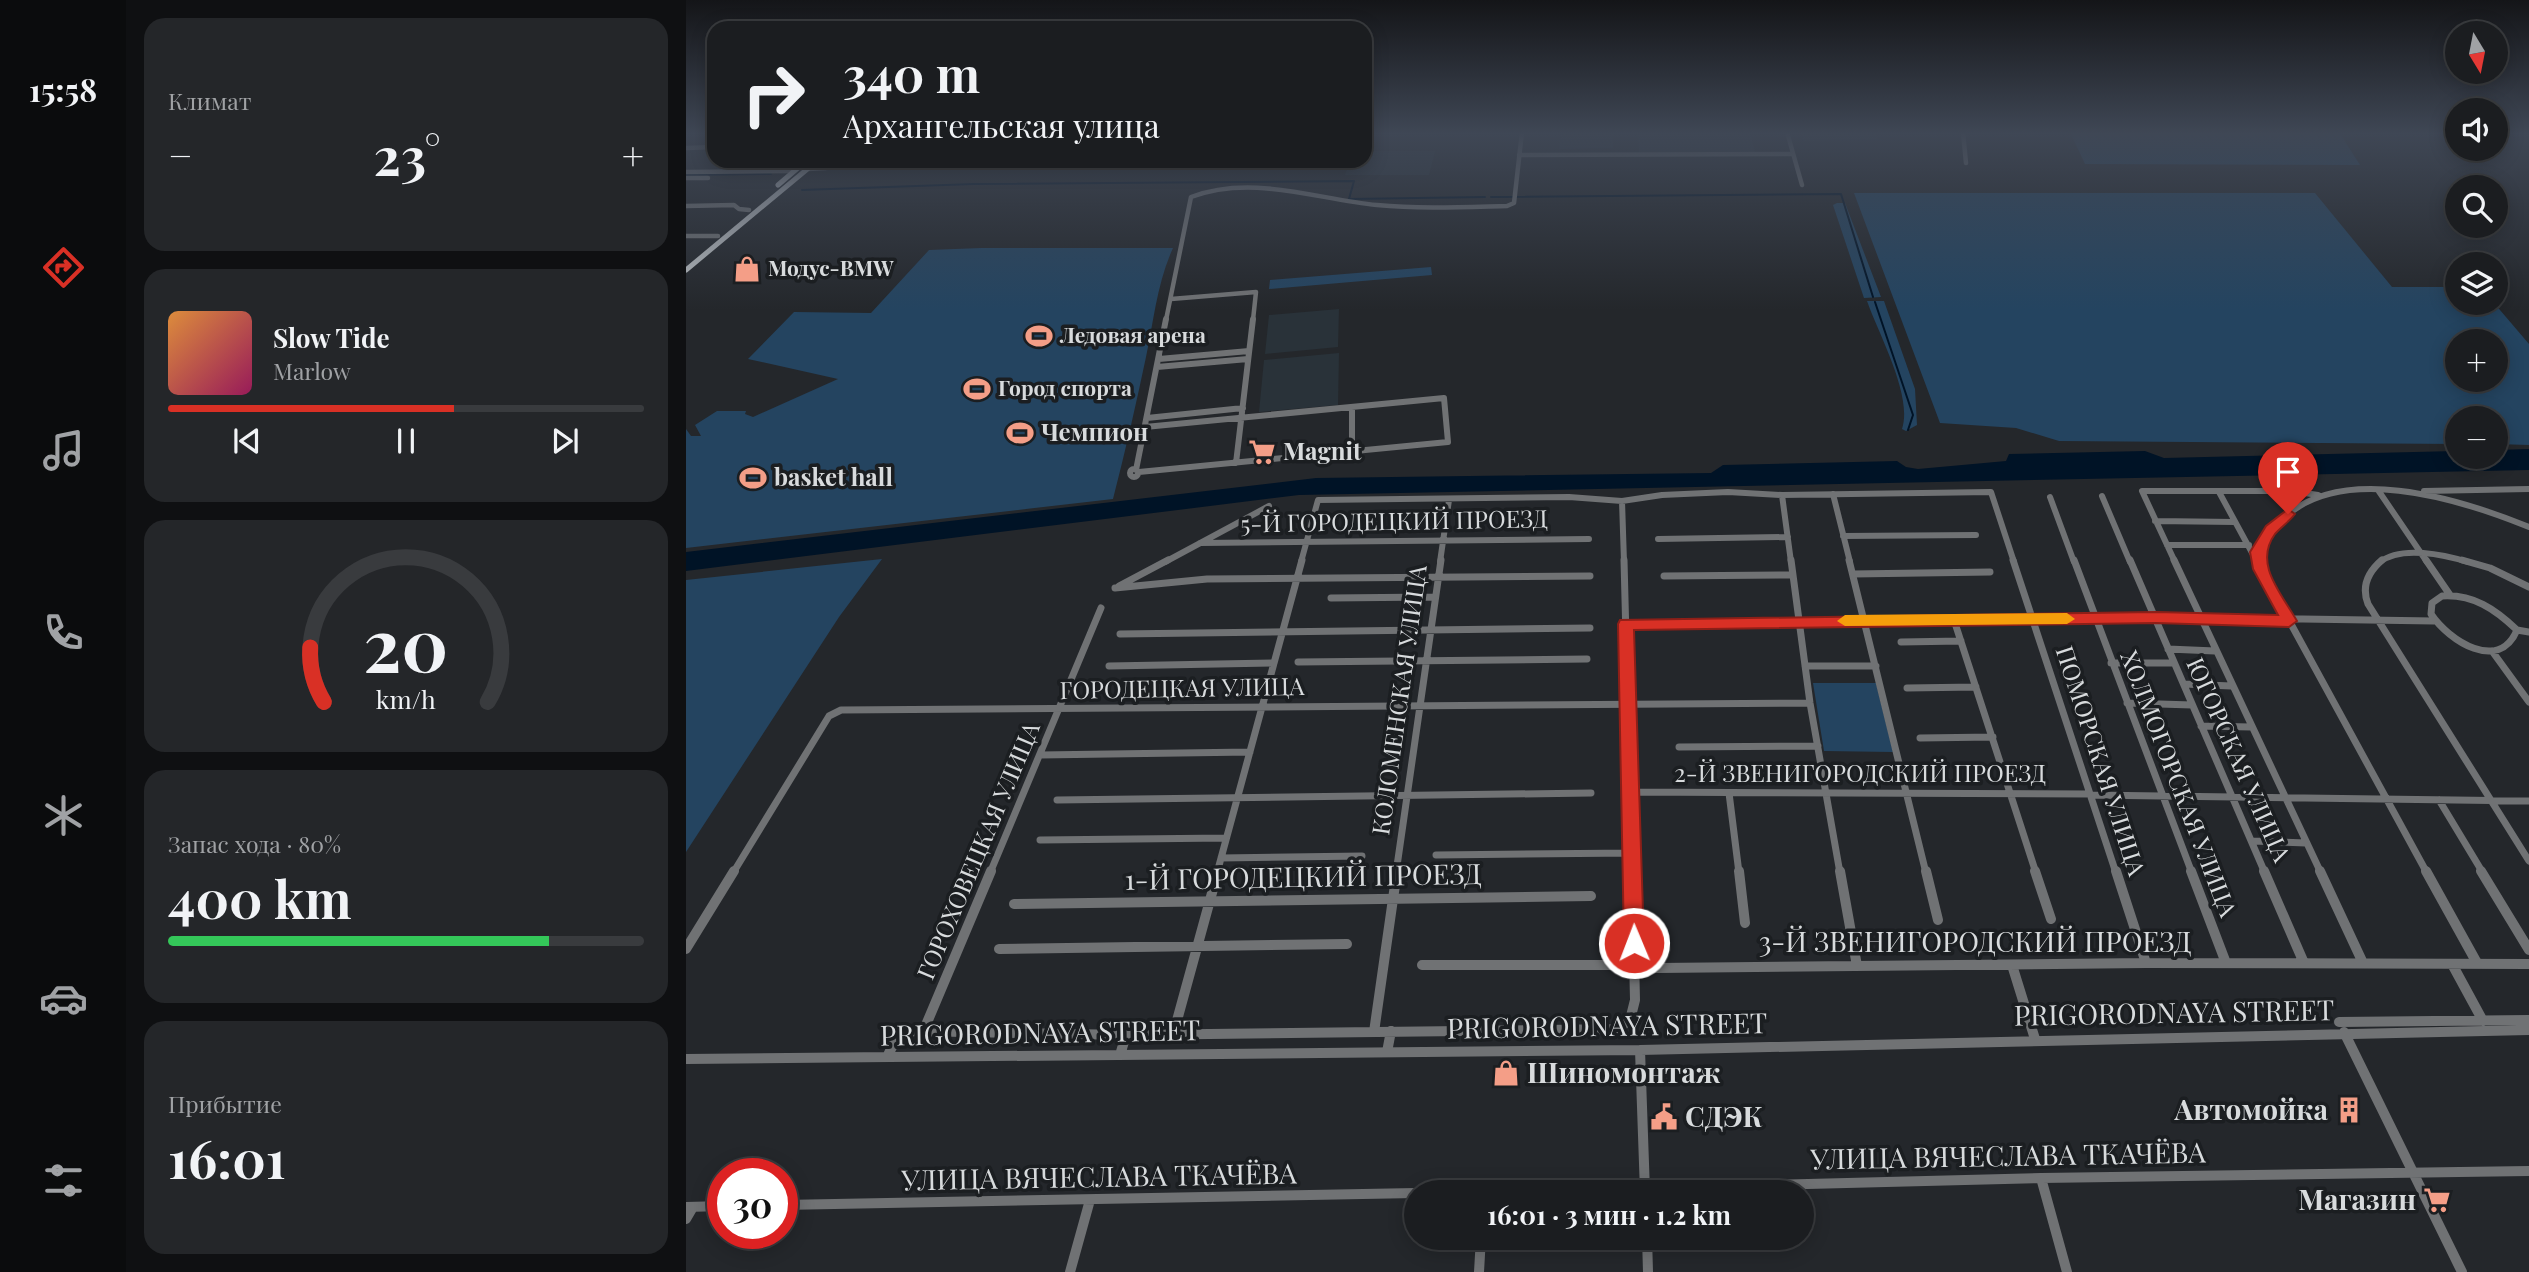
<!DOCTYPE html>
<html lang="ru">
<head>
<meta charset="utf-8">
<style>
  body { margin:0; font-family:"Playfair Display",serif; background:#242629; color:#f1f3f6; height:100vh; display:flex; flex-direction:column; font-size:26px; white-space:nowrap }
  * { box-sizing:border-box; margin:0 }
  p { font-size:23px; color:#a0a2a5 }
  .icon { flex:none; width:38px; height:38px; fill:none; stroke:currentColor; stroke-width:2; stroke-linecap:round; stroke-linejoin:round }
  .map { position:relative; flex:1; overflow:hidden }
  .sheet { display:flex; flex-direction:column; gap:18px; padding:18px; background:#0f1012; width:560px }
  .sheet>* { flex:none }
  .hud { position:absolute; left:21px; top:21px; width:665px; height:147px; border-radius:21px; box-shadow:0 4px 18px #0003,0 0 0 2px #393b3e; background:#1b1d20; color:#f1f3f6; overflow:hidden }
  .needle { width:46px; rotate:170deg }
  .fabs { position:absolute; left:1759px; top:21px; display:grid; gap:14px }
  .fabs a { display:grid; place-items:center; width:63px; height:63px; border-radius:50%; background:#1b1d20; box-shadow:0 4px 18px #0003,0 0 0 2px #393b3e; font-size:35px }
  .speed { position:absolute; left:21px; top:1158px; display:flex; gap:14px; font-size:35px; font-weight:700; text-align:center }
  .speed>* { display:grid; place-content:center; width:91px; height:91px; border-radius:50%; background:#1b1d20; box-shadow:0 4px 18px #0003,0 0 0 2px #393b3e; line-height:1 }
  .speed .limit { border:10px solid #d22; background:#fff; color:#111 }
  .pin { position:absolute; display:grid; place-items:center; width:60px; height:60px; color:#fff; margin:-72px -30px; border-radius:50% 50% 50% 0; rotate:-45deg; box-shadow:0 0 7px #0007 }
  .pin .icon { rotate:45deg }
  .me { position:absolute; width:77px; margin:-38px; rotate:359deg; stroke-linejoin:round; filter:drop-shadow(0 0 5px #0008) }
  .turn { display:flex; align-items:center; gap:24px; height:147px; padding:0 21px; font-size:32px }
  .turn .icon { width:91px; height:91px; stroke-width:2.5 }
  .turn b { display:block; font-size:49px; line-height:60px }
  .big { font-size:52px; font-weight:700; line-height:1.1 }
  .sheet .widget { flex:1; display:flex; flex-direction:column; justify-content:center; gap:10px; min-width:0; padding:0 24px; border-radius:21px; background:#242629 }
  .sheet .dial { align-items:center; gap:0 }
  .dial svg { height:182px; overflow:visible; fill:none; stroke:#393b3e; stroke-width:7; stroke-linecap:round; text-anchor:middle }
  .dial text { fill:#f1f3f6; stroke:none }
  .song { display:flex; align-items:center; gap:21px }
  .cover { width:84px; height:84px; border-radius:10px; background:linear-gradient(135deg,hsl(30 70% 55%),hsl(330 70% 35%)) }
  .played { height:7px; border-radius:4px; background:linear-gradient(90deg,#d93025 60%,#393b3e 60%) }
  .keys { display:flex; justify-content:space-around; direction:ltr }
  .heat { display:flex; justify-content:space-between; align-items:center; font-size:38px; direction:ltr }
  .charge { height:10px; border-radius:5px; background:linear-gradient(90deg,#34c759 80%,#393b3e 0) }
  .trip { position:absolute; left:718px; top:1180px; width:410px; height:70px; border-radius:35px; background:#1b1d20; box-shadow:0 4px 18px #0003,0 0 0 2px #393b3e; font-weight:700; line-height:70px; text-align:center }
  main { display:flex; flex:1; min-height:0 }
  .tabs { display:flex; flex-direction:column; width:126px; justify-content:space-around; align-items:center; background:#0b0c0d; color:#a0a2a5 }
  .tabs .icon { width:49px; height:49px }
  .tabs .active { color:#d93025 }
  .tabs b { font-size:32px; color:#f1f3f6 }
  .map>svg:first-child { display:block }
</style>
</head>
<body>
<main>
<nav class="tabs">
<b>15:58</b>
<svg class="icon active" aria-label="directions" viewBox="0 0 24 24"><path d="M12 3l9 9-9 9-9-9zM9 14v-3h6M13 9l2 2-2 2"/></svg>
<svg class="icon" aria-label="music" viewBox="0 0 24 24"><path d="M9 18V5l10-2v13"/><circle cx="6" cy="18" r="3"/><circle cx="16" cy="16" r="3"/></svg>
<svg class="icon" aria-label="phone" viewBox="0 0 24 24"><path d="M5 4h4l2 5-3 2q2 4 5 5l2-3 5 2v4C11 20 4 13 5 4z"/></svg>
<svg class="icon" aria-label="climate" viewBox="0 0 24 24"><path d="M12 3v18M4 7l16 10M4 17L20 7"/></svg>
<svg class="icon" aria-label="car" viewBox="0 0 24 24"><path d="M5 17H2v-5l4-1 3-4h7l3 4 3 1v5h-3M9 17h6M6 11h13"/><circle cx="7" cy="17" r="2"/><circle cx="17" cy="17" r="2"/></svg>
<svg class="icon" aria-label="filters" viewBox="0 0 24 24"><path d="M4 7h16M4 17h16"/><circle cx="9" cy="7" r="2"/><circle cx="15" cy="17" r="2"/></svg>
</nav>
<section class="sheet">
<div class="widget"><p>Климат</p>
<div class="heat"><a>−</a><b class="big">23°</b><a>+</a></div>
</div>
<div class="widget">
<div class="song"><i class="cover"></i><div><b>Slow Tide</b><p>Marlow</p></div></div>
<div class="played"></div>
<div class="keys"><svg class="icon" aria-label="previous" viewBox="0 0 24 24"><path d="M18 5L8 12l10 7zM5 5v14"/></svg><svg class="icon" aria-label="pause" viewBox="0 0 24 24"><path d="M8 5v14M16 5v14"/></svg><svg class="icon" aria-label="next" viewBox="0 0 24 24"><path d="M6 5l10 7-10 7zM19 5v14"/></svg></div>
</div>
<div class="widget dial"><svg viewBox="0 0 100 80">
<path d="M14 69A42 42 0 1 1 86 69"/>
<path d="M14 69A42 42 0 0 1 8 45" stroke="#d93025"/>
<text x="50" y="56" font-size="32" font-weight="700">20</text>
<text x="50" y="72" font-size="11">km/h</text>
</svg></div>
<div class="widget"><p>Запас хода · 80%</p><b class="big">400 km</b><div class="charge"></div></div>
<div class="widget"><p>Прибытие</p><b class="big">16:01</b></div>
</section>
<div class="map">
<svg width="1843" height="1272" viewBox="0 0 1843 1272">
  <rect width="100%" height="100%" fill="#24272b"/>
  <path fill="#293239" d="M875,132h52v16l-54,1z
    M952,132h112l5,20 -116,1z
    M1115,132h73l4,8 -75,1z
    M679,151h70l-6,24h-84l5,-14h15z
    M653,309l-1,38 -73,7 4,-39z
    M653,353l-1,52 -79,7 5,-52z"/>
  <path fill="#244460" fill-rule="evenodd" d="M1384,132h269l21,33 -275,-1z
    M1168,193h461l77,94h65v16h37l35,41v101l-33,-1v-26h-39v26l-398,-3 -43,-13 -76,-5zM1771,341h39v39h-39z
    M1151,203h8l36,94 -17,1 -31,-93z
    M295,248h192c-16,35 -19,72 -27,109 -10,48 -21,95 -33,142l-427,49v-119l5,7h10l-6,-11 22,-14h29l-1,3 8,3 85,-38 -90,-20 46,-47 77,1 58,-63z
    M745,267l1,8 -163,14 1,-9z
    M1181,301h17l31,88 2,36 -11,6 -4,-2c11,-33 -23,-94 -35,-128z
    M196,559l-43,58 -153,235v-272z
    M1127,683h63l17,69 -69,-1z"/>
  <path fill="#001326" d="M1843,449v21l-1230,25 -613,76v-19l630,-74 395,-5 12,-8 174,-4 9,6 12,2 88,-8 3,-7 136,-3 19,7 293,-7v6h39v-7z"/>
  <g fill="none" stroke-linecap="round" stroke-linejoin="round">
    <path stroke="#001326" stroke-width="2" d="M0,175l85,-1
      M116,190l171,-6 381,-3 -5,18 136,-2
      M805,197l350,-3 32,103
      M1189,302l38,113 -5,15"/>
    <path stroke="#707274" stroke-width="4.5" d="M1101,132l15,53
      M1277,132l3,31
      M0,148l28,-1
      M833,155l274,-1
      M122,169l18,-1 6,-7
      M0,172l108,-1
      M0,178h22
      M0,206l48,-1 5,4 10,1
      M0,236h32
      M485,299l85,-7 -3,28
      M480,320l25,-123c61,-23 124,2 186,8 43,4 87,2 130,1l7,-3 8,-71"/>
    <path stroke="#707274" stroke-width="6" d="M473,359l90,-8
      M471,367l91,-8
      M666,407v44
      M461,418l96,-10
      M550,463l17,-144
      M444 473a4 4 0 1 1 8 0a4 4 0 1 1-8 0Z
      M450,470l30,-151
      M453,472l309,-30 -4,-44 -299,29
      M1692,490l49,72
      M1738,491l105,-2
      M1533,492l38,70
      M1147,494l17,68
      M1096,495l9,67
      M1416,496l28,66
      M1364,497l24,65
      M936,501l2,61
      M1469,521l80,1
      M1157,536l133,-1
      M972,539l130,-2
      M514,543l389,-4
      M1481,545h82
      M1573,561c-2,-14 9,-26 18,-36 58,-66 183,-26 252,2
      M479,562l104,-56
      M615,562l17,-62 251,-3 53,4 40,-6 66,-3 54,3 209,-3 23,70
      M754,562l9,-62
      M1489,562l-33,-71h150l26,4
      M1694,562c21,-17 65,-7 88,0"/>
    <path stroke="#707274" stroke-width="7" d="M938,560l8,313
      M1105,560l19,143 30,170
      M1163,560l77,313
      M1327,560l103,313
      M1388,560l118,313
      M1444,560l135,313
      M1488,560l147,313
      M1570,560l171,313
      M1696,560c-14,12 -21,26 -14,44l161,257
      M1740,560l24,35
      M1776,560l28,8 39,19
      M1167,574l137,-2
      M978,576l128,-1
      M433,586l49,-26
      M429,588l92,-9 383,-3
      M1756,596c31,-2 53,13 75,34 -18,43 -68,11 -86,-16l1,-11z
      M645,598l102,-1
      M1268,620l82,253
      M940,624l530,-7 278,4
      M1831,630l12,2
      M434,634l470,-6
      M1215,642l60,-1
      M1482,649l47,2
      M1806,651l37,51
      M612,662l289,-3
      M1425,663h63
      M423,666l165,-3
      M1119,666h71
      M1498,684l47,2
      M1221,688l69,-1
      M1441,703l65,2
      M1515,726l50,1
      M1234,738l73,-1
      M993,747l139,-1
      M354,755l210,-3
      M944,792l460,2
      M1043,793l10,80
      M1404,795l439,6
      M371,800l534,-7
      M1753,800l44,73
      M354,840l186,-2
      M1567,841l53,2
      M750,855l196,-2
      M535,858l141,-2
      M47,873l96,-157 12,-6 969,-7
      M304,873l111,-265
      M531,873l85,-313
      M710,873l45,-313"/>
    <path stroke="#707274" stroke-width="10" d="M1053,871l6,52
      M1154,871l17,95
      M1240,871l12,49
      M1349,871l16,48
      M1430,871l30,92
      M1505,871l35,92
      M1578,871l40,92
      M1634,871l43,92
      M1740,871l51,92
      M1795,871l48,79
      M328,904l577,-8
      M0,949l48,-78
      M313,949l348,-5
      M1766,964l31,57
      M736,965h213l23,3 488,-5 383,1
      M1326,965l23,74
      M1653,1022l190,-2
      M237,1032l68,-161
      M688,1032l23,-161
      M1658,1032l118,240
      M487,1035l45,-164
      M954,1050l5,142
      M701,1052l4,-21
      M434,1055l6,-20
      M201,1057l10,-20 15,-6 214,4 494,-6 11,-13 4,-16 -3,-129
      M0,1059l954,-9 889,-20
      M1355,1178l26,94
      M802,1192l553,-14 488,-7
      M96,1205l634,-12
      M0,1207l37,-1
      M0,1219l7,-12
      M961,1237l1,35
      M384,1272l20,-72
      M793,1272l2,-35"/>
    <path stroke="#babec1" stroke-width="5" d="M92,185l28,-24
      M0,270l131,-109"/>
  </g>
  <linearGradient id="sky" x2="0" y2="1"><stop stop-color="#141518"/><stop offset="0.43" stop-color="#3f4755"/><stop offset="1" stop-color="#3f4755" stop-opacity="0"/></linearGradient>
  <rect width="1843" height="310" fill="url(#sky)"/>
  <path fill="#d93025" stroke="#8d1f18" stroke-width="2" d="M1602,509l7,5c-6,8 -14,13 -20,20 -22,30 7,60 22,87l-8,6 -133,-4 -522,7 10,313 -3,7 -7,3 -7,-3 -3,-7 -6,-319 2,-4 536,-8 122,3 -25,-46 -3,-17 16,-26z"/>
  <path fill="#f59e0b" d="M1381,613l8,6 -8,5 -222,2 -8,-5 8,-6z"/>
  <defs>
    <g id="shop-bare" transform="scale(2.1)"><path d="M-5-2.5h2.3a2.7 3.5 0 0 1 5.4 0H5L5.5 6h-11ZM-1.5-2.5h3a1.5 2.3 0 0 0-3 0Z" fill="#f49e87" stroke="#1b1e21" stroke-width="2.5" paint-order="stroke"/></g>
    <g id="stadium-bare" transform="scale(2.1)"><path d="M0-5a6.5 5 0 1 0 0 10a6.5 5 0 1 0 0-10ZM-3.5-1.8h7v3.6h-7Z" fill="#f49e87" stroke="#1b1e21" stroke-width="2.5" paint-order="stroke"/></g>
    <g id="supermarket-bare" transform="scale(2.1)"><path d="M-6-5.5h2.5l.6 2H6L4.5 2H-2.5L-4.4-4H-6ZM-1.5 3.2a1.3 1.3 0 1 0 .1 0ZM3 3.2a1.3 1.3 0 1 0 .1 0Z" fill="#f49e87" stroke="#1b1e21" stroke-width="2.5" paint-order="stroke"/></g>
    <g id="building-bare" transform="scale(2.1)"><path d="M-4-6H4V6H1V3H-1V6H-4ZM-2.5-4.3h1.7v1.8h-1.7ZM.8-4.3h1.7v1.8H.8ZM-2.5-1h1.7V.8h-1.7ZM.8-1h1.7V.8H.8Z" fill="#f49e87" stroke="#1b1e21" stroke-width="2.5" paint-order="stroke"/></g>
    <g id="civic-bare" transform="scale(2.1)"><path d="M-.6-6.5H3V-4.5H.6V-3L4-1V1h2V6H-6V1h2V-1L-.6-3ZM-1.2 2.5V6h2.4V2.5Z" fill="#f49e87" stroke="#1b1e21" stroke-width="2.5" paint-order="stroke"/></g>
  </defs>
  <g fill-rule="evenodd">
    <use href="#shop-bare" x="61" y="269"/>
    <use href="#stadium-bare" x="353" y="336"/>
    <use href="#stadium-bare" x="291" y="389"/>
    <use href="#stadium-bare" x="334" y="433"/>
    <use href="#supermarket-bare" x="576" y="452"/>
    <use href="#stadium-bare" x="67" y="478"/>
    <use href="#shop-bare" x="820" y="1073"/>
    <use href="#building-bare" x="1663" y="1110"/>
    <use href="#civic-bare" x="978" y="1117"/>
    <use href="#supermarket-bare" x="1751" y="1200"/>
  </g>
  <g text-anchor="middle" stroke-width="7" stroke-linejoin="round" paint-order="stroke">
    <g font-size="21" font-weight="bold" fill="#d8dbdd" stroke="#1b1e21" text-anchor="start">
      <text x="82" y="276">Модус-BMW</text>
      <text x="374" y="343">Ледовая арена</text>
      <text x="312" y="396">Город спорта</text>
    </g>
    <g font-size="24" font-weight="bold" fill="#d8dbdd" stroke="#1b1e21" text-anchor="start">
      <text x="355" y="441">Чемпион</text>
      <text x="597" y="460">Magnit</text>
      <text x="88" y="486">basket hall</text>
    </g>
    <g font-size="24" fill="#d8dbdd" stroke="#1b1e21">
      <text transform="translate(708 522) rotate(-1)" y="8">5-Й ГОРОДЕЦКИЙ ПРОЕЗД</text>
      <text transform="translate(496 689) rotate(-1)" y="8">ГОРОДЕЦКАЯ УЛИЦА</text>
      <text transform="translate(714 700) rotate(-82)" y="8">КОЛОМЕНСКАЯ УЛИЦА</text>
      <text transform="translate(1552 760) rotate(66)" y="8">ЮГОРСКАЯ УЛИЦА</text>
      <text transform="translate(1414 761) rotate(72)" y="8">ПОМОРСКАЯ УЛИЦА</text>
      <text x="1174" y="782">2-Й ЗВЕНИГОРОДСКИЙ ПРОЕЗД</text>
      <text transform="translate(1492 784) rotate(69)" y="8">ХОЛМОГОРСКАЯ УЛИЦА</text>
      <text transform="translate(293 851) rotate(-67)" y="8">ГОРОХОВЕЦКАЯ УЛИЦА</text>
    </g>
    <g font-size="28" fill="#d8dbdd" stroke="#1b1e21">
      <text transform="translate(617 877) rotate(-1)" y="10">1-Й ГОРОДЕЦКИЙ ПРОЕЗД</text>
      <text x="1289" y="952">3-Й ЗВЕНИГОРОДСКИЙ ПРОЕЗД</text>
      <text transform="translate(1488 1013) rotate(-1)" y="10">PRIGORODNAYA STREET</text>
      <text transform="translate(921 1026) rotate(-1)" y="10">PRIGORODNAYA STREET</text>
      <text transform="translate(354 1033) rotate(-1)" y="10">PRIGORODNAYA STREET</text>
      <text transform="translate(1322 1156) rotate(-1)" y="10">УЛИЦА ВЯЧЕСЛАВА ТКАЧЁВА</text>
      <text transform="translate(413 1177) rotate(-1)" y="10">УЛИЦА ВЯЧЕСЛАВА ТКАЧЁВА</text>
    </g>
    <g font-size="28" font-weight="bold" fill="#d8dbdd" stroke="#1b1e21" text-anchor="start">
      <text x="841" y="1083">Шиномонтаж</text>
      <text x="1642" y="1120" text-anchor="end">Автомойка</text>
      <text x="999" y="1127">СДЭК</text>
      <text x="1730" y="1210" text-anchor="end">Магазин</text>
    </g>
  </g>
</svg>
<div class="fabs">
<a><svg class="needle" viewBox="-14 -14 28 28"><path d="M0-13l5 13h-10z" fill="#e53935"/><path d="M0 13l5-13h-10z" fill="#a0a2a5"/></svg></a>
<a><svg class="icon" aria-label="sound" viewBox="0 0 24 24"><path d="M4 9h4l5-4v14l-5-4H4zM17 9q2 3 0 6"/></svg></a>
<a><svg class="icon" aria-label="search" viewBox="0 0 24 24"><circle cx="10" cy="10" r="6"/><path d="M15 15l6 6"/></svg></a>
<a><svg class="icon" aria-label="layers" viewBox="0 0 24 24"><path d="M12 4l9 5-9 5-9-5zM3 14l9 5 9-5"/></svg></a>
<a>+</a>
<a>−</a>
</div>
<div class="speed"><div class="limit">30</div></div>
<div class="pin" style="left:1602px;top:514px;background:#d93025"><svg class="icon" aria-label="arrive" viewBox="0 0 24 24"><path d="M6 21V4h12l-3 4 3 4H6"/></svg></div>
<svg class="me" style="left:948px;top:943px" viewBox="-20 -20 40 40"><circle r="17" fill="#d93025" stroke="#fff" stroke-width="3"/><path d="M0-11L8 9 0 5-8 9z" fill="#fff"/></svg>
<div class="trip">16:01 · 3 мин · 1.2 km</div>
<div class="hud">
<div class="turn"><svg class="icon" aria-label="right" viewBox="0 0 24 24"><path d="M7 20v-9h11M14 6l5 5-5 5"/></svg><div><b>340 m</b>Архангельская улица</div></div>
</div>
</div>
</main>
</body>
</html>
